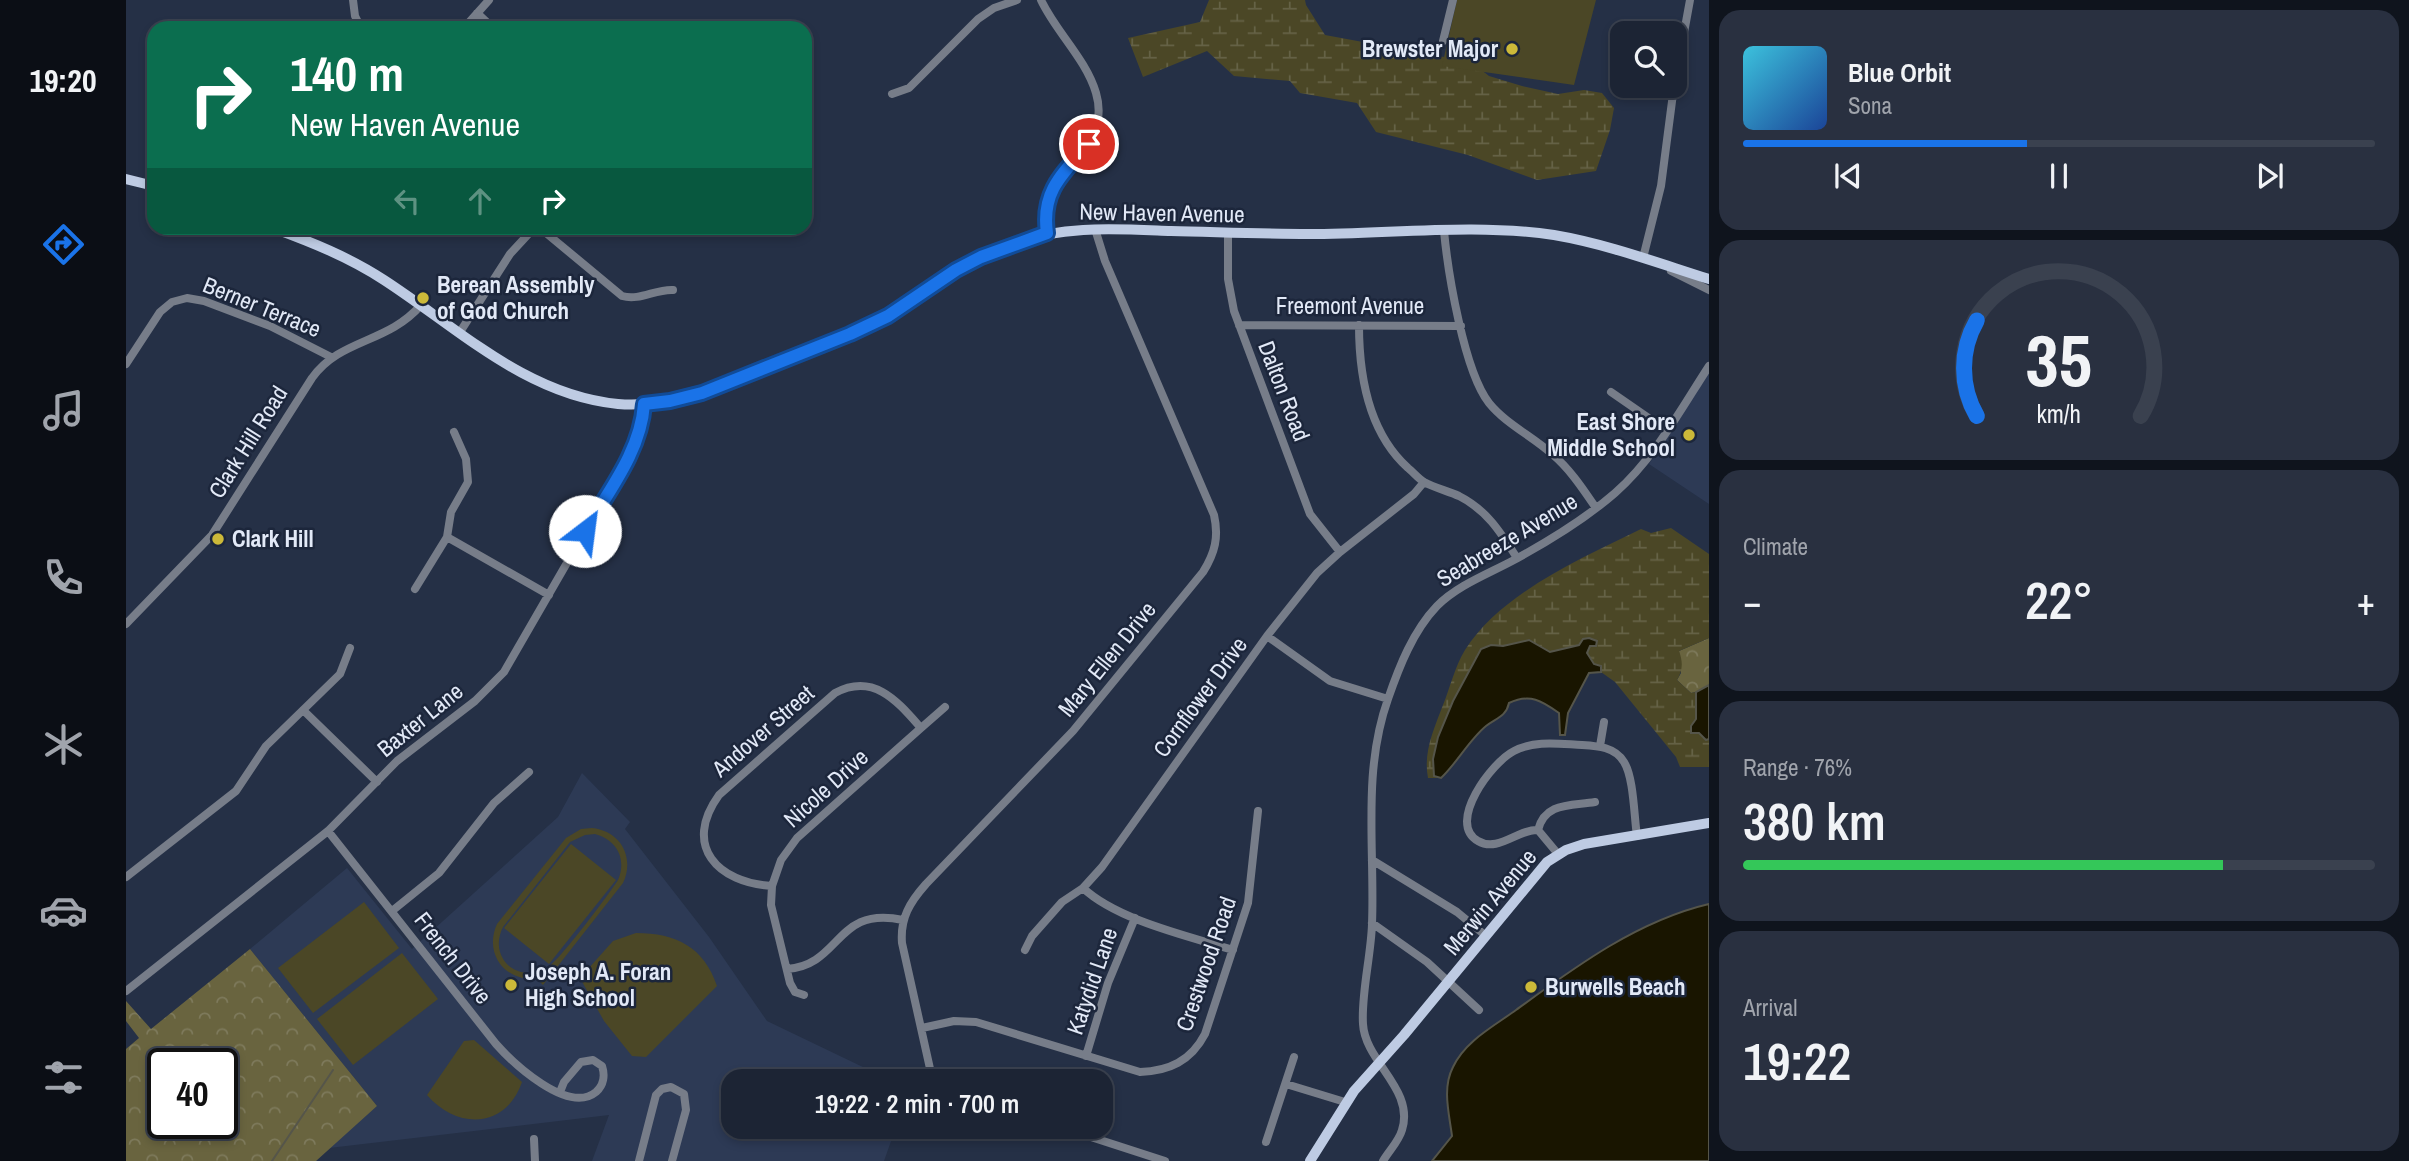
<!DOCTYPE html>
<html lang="en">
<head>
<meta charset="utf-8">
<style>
  body { margin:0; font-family:"Archivo Narrow",sans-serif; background:#293040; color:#f1f3f6; height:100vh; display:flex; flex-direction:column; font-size:26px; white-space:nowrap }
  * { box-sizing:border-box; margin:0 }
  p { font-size:23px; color:#a0a4ac }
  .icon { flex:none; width:38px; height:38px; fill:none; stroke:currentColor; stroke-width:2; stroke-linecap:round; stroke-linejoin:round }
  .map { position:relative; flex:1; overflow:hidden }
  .panel { display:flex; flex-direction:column; gap:10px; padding:10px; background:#0f141d; width:700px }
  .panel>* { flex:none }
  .guide { position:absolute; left:21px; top:21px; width:665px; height:214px; border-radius:21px; box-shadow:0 4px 10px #0003,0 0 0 2px #3a414f; background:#0b6e4f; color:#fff; overflow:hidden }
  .controls { position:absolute; left:1484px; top:21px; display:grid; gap:14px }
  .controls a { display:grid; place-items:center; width:77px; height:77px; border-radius:14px; background:#1c2434; box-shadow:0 4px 10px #0003,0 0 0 2px #3a414f; font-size:35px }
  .speed { position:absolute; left:21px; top:1048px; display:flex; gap:14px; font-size:35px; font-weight:700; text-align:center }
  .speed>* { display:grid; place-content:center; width:91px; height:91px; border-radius:50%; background:#1c2434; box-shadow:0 4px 10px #0003,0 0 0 2px #3a414f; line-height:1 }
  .speed .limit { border:4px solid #111; border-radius:10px; background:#fff; color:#111 }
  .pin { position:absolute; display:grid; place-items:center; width:60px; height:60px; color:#fff; margin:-30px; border:4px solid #fff; border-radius:50%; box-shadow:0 2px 7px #0007 }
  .me { position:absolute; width:77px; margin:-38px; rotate:30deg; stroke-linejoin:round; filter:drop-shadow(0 0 5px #0008) }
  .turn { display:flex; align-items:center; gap:24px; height:147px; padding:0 28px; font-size:32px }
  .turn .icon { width:91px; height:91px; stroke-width:2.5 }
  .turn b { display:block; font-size:49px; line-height:60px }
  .lanes { display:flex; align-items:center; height:66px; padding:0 28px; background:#0003; justify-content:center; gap:35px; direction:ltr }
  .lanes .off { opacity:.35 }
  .big { font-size:52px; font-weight:600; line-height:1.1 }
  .panel .widget { flex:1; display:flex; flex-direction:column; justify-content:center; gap:10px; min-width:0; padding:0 24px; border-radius:21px; background:#293040 }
  .panel .dial { align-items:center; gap:0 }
  .dial svg { height:182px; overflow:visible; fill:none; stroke:#3a414f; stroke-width:7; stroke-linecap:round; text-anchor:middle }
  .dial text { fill:#f1f3f6; stroke:none }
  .song { display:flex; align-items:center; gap:21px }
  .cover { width:84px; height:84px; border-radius:10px; background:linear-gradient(135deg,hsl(190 70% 55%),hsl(220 70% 35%)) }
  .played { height:7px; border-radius:4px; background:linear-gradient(90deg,#1a73e8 45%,#3a414f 45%) }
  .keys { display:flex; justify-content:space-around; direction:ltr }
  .heat { display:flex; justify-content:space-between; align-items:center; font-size:38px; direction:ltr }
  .charge { height:10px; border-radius:5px; background:linear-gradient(90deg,#34c759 76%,#3a414f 0) }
  .trip { position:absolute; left:595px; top:1069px; width:392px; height:70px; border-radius:21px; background:#1c2434; box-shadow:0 4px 10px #0003,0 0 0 2px #3a414f; font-weight:600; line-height:70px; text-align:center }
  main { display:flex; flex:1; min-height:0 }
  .tab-bar { display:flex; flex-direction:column; width:126px; justify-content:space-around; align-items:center; background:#0b0e15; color:#a0a4ac }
  .tab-bar .icon { width:49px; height:49px }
  .tab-bar .on { color:#1a73e8 }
  .tab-bar b { font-size:32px; color:#f1f3f6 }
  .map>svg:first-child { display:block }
</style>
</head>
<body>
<main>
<nav class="tab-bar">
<b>19:20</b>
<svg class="icon on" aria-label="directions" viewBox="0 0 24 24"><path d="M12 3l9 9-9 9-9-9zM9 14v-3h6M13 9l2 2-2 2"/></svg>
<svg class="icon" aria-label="music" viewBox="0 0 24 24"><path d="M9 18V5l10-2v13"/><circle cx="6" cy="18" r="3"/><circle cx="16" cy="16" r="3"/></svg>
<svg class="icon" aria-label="phone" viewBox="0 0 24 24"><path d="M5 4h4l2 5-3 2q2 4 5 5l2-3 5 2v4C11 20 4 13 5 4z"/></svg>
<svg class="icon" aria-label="climate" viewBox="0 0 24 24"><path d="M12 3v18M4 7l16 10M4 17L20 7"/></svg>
<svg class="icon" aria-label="car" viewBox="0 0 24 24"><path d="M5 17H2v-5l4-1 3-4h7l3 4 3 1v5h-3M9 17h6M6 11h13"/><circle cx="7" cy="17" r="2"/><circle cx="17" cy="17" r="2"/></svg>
<svg class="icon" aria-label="filters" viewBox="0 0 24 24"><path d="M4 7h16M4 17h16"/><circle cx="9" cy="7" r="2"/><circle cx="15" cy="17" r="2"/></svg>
</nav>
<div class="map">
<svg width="1583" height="1161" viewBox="0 0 1583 1161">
  <defs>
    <pattern id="forest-crowns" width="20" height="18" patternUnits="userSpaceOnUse" patternTransform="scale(1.75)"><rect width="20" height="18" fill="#69643f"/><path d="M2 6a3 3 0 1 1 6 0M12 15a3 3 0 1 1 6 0" fill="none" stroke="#7e7a5c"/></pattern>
    <pattern id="wetland-marsh" width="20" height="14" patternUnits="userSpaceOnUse" patternTransform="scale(1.75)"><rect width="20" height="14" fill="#4b4726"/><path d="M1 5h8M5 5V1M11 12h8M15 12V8" fill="none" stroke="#656246"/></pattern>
  </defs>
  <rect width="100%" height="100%" fill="#253046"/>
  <path fill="#2d3a55" d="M1583,373v131l-60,-40z
    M456,773l48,49 -5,7 84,108 58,84 125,60 -159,1v45h163l-12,34h-292l17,-46 -280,33 48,-42 -127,-157 97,-81 65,81 146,-132z"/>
  <path fill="url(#forest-crowns)" fill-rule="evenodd" d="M1583,638v47l-13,7 -5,1 -14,-13 4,-7 -2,-22z
    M124,949l127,157 -61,55h-190v-112l13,-11 -13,-17v-20l25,28zM37,1064h59v60h-59z"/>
  <path fill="url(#wetland-marsh)" d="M1083,0h96l1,5 19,30 146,27 18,14 33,10 36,8 26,-4 18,3 12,15 -4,22 -14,41 -59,9 -69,-25 -92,-23 -19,-29 -57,-10 -10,-12 -56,-5 -27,-25 -64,26 -15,-39 72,-16z
    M1545,528l38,26v84l-30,13c4,11 4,19 -2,29l14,13 5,-1v27l-4,14h7l7,7 3,-1v28h-29l-4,-10 -61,-75 -14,-10v-6l-7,-2 -8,-11 4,-7h6l-17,-1 -29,7 -21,-12 -26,6 -12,-1 -10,4 -28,52 -20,69 4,8h-9c-5,-26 6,-49 15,-73 7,-17 12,-39 22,-55 36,-57 117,-92 176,-121l10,4z"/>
  <path fill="#4b4726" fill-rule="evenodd" d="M1331,0h139l-22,85 -132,-19z
    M466,828c29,3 43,30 31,55l-80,102 -4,-4 1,-3c-33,6 -57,-23 -43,-54l69,-86 15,-9zM469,834c22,6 32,25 23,46 -11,17 -58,80 -72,89 -13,7 -30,5 -40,-6 -9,-11 -9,-24 -3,-36l67,-85 15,-7z
    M445,844l45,36 -67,84 -45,-36z
    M238,902l35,46 -86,65 -35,-45z
    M510,933c40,0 68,14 81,53l-71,71 -14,-1 -28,-35 -24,-43 33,-37z
    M276,953l36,46 -85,66 -36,-46z
    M348,1040l48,42c-16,47 -65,48 -95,13l37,-54z"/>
  <path fill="#191500" stroke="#55554a" stroke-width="2" d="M1463,638l8,3 -1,5h-6l-3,7 7,11 7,2v6l-12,1 -21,40 -3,22h-5l-1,-22c-17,-12 -29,-20 -50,-10 -3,14 -13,15 -23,23 -17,14 -29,37 -45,52l-7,-2 -1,-17 5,-22 15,-36 28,-52 10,-4 12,1 26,-6 21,12 29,-7 4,-6z
    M1583,685v54l-3,1 -7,-7h-8v-7l5,-7v-27z
    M1583,904v257h-277l20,-25c-3,-23 -10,-48 1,-69 12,-26 41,-41 63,-57 59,-43 121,-89 193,-106z"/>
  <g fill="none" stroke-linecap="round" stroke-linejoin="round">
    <path stroke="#55554a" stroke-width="2" d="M146,1161l61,-91"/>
    <path stroke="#777d89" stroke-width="8" d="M227,0l2,16 6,12
      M915,0c15,32 45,59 55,93 18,61 -60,71 -49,140
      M351,13l16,15
      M338,28l25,-28
      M1317,41l10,-41
      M1549,82l15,-82
      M766,94l17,-6 69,-69 16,-11 23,-8
      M414,228l82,68c18,5 33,-7 51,-6
      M1318,231c4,42 20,140 45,172 17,21 43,33 63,51 18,15 31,35 44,54
      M1102,232v47l6,32 76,203 30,38
      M1517,258l18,-72 13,-100
      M1545,271l38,19
      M1113,325l222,1
      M1233,325c0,51 9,107 49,143 5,4 11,11 16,14 11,6 24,9 35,14 28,14 42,37 58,62
      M334,332l50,-78 24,-26
      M0,364l34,-52 12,-10 15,-4 17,3 66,25 61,31
      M1485,392l55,38
      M321,537l102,58
      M289,589l32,-52 4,-25 17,-30 -2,-23 -12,-27
      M0,624l86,-89 100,-157c29,-40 75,-34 109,-73
      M1141,636l63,45 58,18
      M177,710l74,72
      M1474,746l4,-24
      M1412,830c7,-28 33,-24 57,-28
      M202,831l168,213c17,19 72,71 100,48 8,-7 9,-17 6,-26l-9,-6 -12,2 -17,20 -4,10
      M1432,854l-20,-24c-20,-1 -40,23 -60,11 -32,-18 14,-79 36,-90 21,-11 45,-7 68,-6 16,1 33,2 42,17 10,16 10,55 13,74
      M1246,860l85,52 29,24
      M0,877l110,-86 30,-45 74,-72 10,-26
      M646,886c-54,-3 -90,-40 -53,-91l116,-102c39,-21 63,9 86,35l24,-21
      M957,888c34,32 105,48 150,62
      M266,911l47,-38 55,-70 35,-31
      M1246,923l55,39 52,48
      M899,950l7,-14 30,-34 21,-14 19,-21 165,-231 50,-63 23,-21 74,-58 10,-12
      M661,969c55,-4 48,-64 116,-49
      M0,991l202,-160 69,-70 78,-60 29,-29 127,-220 10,-26 3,-22
      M678,995l-9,-3 -5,-9 -19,-78 1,-19 9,-26 16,-22 124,-110
      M796,1028l32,-7 22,1 164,50c29,-1 51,-11 65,-38l43,-131 10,-92
      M960,1056l22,-73 27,-65
      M807,1082l-31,-139c-2,-25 8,-41 24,-59l147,-153 130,-159c12,-19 16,-35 11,-57l-109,-254 -10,-32
      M1160,1084l59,18
      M825,1127l12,7 15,1
      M934,1127l105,34
      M408,1139l1,22
      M1140,1142l28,-85
      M513,1161l17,-66 6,-6 9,-2 13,7 2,16 -14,51
      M1257,1161c6,-10 16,-20 19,-31 13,-41 -37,-68 -39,-106 -2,-30 8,-68 9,-100 3,-75 -10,-152 16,-225 11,-32 25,-68 49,-93 21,-21 51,-32 77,-46 35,-19 71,-41 101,-67 39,-34 66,-84 94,-127"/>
    <path stroke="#becbe3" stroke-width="10" d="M0,179l28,7
      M147,228c38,14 76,29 111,52 74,48 142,115 234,124 62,5 120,-25 176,-47 31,-13 63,-23 91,-40 43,-24 79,-56 126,-73 52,-19 105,-15 160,-13 46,1 92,3 138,3 81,0 165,-11 245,1 53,9 104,28 155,44
      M1184,1161l44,-70 50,-56 143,-173 19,-12 18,-6 125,-21"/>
  </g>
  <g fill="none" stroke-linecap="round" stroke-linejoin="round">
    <g stroke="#114b97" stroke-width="18">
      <path id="route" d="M459,531c23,-39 56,-80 59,-127l26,-3 32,-8 148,-59 38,-18 68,-46 25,-13 66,-24c-6,-42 16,-60 42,-89"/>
    </g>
    <use href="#route" stroke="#1a73e8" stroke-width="12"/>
  </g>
  <g fill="#ccb939" stroke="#1c263b" stroke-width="2.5">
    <circle cx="1386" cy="49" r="7"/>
    <circle cx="297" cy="298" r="7"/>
    <circle cx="1563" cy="435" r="7"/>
    <circle cx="92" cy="539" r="7"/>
    <circle cx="385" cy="985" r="7"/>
    <circle cx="1405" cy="987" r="7"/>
  </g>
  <g text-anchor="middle" stroke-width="5" stroke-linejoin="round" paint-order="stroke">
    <g font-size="23" font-weight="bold" fill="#e2e9f7" stroke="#1c263b" text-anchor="start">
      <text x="1372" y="57" text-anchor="end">Brewster Major</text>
      <text x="311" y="293">Berean Assembly<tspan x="311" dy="26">of God Church</tspan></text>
      <text x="1549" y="430" text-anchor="end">East Shore<tspan x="1549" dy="26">Middle School</tspan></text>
      <text x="106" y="547">Clark Hill</text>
      <text x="399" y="980">Joseph A. Foran<tspan x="399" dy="26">High School</tspan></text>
      <text x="1419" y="995">Burwells Beach</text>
    </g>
    <g font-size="23" fill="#e2e9f7" stroke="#1c263b">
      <text transform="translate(1036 213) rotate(1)" y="8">New Haven Avenue</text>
      <text x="1224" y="314">Freemont Avenue</text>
      <text transform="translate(136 307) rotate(22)" y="8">Berner Terrace</text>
      <text transform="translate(1158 391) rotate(69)" y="8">Dalton Road</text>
      <text transform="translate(122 442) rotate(-58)" y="8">Clark Hill Road</text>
      <text transform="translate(1381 540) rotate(-31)" y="8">Seabreeze Avenue</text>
      <text transform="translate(981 659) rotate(-51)" y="8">Mary Ellen Drive</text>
      <text transform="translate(1074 697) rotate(-54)" y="8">Cornflower Drive</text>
      <text transform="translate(294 720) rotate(-39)" y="8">Baxter Lane</text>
      <text transform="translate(637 731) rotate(-41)" y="8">Andover Street</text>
      <text transform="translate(700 788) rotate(-42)" y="8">Nicole Drive</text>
      <text transform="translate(1364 902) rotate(-50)" y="8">Merwin Avenue</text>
      <text transform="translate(327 958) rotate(52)" y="8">French Drive</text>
      <text transform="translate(1080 964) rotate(-71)" y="8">Crestwood Road</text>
      <text transform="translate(966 981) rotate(-71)" y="8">Katydid Lane</text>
    </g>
  </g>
</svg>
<div class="controls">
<a><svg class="icon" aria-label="search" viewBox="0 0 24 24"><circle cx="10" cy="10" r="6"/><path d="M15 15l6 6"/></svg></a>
</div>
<div class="speed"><div class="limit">40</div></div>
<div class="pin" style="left:963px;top:144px;background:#d93025"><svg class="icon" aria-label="arrive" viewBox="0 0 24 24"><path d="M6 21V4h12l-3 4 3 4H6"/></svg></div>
<svg class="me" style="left:459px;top:531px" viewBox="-20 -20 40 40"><circle r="19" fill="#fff"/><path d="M0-13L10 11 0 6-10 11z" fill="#1a73e8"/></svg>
<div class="trip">19:22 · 2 min · 700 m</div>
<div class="guide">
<div class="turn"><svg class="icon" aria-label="right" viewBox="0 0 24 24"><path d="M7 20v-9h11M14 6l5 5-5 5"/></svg><div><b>140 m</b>New Haven Avenue</div></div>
<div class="lanes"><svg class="icon off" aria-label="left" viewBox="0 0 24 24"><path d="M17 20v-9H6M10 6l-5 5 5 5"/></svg><svg class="icon off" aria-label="ahead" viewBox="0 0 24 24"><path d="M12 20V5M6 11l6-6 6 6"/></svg><svg class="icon" aria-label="right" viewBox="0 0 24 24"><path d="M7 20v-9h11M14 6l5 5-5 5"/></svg></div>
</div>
</div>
<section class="panel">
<div class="widget">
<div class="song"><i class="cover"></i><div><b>Blue Orbit</b><p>Sona</p></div></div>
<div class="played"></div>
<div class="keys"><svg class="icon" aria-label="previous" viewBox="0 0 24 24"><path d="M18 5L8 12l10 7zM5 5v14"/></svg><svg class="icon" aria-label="pause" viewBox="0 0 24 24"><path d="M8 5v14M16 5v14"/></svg><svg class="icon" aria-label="next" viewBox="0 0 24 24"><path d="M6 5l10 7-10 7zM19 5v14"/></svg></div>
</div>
<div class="widget dial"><svg viewBox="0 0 100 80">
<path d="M14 69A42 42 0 1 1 86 69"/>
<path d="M14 69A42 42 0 0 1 14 27" stroke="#1a73e8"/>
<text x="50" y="56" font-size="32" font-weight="700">35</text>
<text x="50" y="72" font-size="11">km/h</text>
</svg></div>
<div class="widget"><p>Climate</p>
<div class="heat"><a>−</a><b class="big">22°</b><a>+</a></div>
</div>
<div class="widget"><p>Range · 76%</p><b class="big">380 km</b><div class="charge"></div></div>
<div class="widget"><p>Arrival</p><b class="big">19:22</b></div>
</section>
</main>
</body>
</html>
